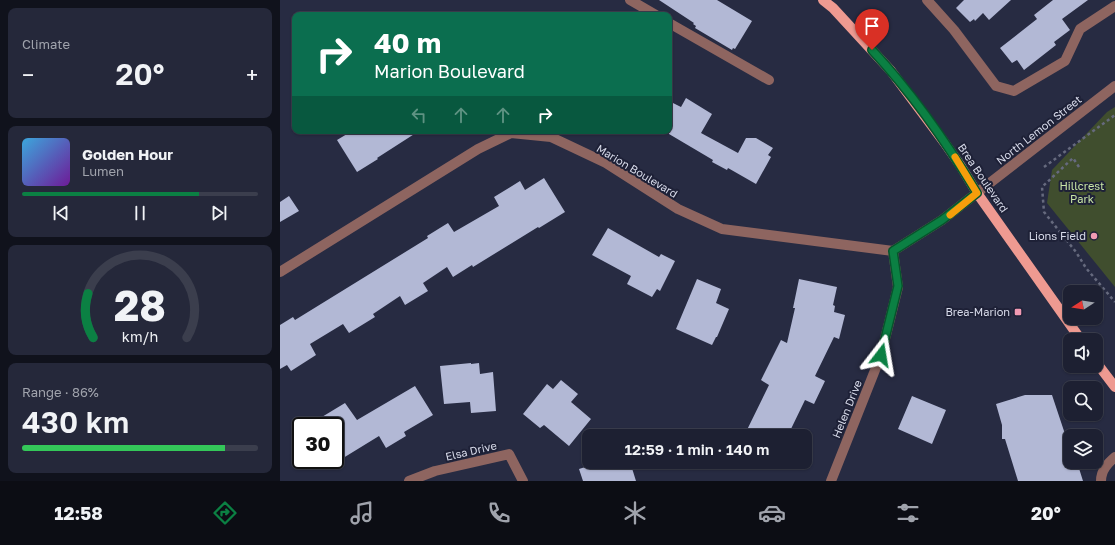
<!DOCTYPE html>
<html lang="en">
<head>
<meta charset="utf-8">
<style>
  body { margin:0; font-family:"Golos Text",sans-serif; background:#25283a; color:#f1f3f6; height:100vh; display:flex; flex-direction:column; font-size:15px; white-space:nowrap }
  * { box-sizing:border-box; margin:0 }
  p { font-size:13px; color:#a0a3ac }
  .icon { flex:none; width:22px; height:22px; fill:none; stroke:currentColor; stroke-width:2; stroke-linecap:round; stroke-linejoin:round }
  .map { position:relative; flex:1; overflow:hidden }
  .sheet { display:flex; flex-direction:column; gap:8px; padding:8px; background:#10121c; width:280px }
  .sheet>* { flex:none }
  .banner { position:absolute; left:12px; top:12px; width:380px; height:122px; border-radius:8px; box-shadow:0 1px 3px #0004,0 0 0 1px #3b3e4d; background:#0b6e4f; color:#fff; overflow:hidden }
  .needle { width:26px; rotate:258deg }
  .tools { position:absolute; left:783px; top:285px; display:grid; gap:8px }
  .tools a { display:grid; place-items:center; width:40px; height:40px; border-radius:8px; background:#1d2032; box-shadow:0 1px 3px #0004,0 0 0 1px #3b3e4d; font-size:20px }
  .speed { position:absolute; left:12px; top:417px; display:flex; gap:8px; font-size:20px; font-weight:700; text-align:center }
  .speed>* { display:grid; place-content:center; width:52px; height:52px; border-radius:50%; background:#1d2032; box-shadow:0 1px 3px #0004,0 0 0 1px #3b3e4d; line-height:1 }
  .speed .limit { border:2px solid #111; border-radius:6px; background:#fff; color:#111 }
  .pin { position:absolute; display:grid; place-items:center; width:34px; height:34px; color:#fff; margin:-41px -17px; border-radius:50% 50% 50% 0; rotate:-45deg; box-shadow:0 0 4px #0007 }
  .pin .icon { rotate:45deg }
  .me { position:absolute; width:44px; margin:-22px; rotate:14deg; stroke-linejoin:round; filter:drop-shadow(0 0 3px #0008) }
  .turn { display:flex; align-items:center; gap:14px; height:84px; padding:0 16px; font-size:18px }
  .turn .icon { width:52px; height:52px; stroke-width:2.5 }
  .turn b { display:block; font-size:28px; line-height:34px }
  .lanes { display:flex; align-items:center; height:38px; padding:0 16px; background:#0003; justify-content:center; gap:20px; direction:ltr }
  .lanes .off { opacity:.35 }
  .big { font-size:30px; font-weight:600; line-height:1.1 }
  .sheet .card { flex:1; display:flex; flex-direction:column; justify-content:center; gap:6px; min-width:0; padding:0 14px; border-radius:8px; background:#25283a }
  .sheet .dial { align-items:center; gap:0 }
  .dial svg { height:104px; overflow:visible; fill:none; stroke:#3b3e4d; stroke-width:7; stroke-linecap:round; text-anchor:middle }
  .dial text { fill:#f1f3f6; stroke:none }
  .song { display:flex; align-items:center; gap:12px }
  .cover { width:48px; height:48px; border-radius:6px; background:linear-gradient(135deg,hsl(200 70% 55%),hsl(280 70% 35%)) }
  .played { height:4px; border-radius:2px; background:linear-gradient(90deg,#0b8043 75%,#3b3e4d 75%) }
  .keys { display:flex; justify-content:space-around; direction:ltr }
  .heat { display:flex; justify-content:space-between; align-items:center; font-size:22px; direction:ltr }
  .charge { height:6px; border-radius:3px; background:linear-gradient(90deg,#34c759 86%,#3b3e4d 0) }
  .trip { position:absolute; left:302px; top:429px; width:230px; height:40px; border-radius:8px; background:#1d2032; box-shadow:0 1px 3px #0004,0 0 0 1px #3b3e4d; font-weight:600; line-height:40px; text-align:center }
  .tabs { display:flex; height:64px; justify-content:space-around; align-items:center; background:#0c0d14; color:#a0a3ac }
  .tabs .icon { width:28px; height:28px }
  .tabs .on { color:#0b8043 }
  .tabs b { font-size:18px; color:#f1f3f6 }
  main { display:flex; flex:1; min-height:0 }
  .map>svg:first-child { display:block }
</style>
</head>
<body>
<main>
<section class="sheet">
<div class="card"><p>Climate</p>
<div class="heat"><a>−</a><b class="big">20°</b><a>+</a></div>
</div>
<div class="card">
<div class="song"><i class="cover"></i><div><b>Golden Hour</b><p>Lumen</p></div></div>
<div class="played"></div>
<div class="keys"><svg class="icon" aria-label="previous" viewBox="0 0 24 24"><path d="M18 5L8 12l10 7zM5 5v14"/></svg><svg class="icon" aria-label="pause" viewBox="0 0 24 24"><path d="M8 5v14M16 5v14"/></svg><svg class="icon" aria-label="next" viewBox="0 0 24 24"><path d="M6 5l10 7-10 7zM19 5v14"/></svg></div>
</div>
<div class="card dial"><svg viewBox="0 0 100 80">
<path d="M14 69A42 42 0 1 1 86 69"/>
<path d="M14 69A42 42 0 0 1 10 35" stroke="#0b8043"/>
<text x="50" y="56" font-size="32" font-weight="700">28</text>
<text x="50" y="72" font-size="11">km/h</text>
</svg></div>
<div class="card"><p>Range · 86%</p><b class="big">430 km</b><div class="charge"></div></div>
</section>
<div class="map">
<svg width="835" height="481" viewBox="0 0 835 481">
  <rect width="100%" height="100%" fill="#272b42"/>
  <path fill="#404e2e" d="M835,107v180l-68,-84 5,-33 55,-58z"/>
  <path fill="#b2b8d5" d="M379,0h58l35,21 -17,28 -2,-1 -1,2 -37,-22 1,-2 -3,-2 1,-1z
    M684,0h47l-22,20 -6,-7 -8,8 -1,-2 -4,3 -14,-14z
    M773,0h35l-26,19 8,11 -16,12 2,3 -32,25 -7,-10 -5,3 -12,-15 37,-29 -3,-4z
    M406,98l26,16 -11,19 37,20 8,-15h10l17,10 -5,7 3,2 -15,27 -28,-16 -1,2 -15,-8 1,-2 -44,-26v-33l12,6z
    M72,131h67l-42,27 1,1 -21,13 -20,-32z
    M264,178l21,34 -26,16 -1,-1 -65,40 -1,-2 -19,12 -6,-10 -24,16 5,8 -23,14 -5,-9 -27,18 2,3 -26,16 -6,-9 -33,20 6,11 -25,16 -4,-6 -7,4v-44l13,-8 2,3 133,-82 -1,-2 21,-13 6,9 45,-26 -5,-9 26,-16 5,9z
    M9,196l10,15 -19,11v-20z
    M328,228l51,29 2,-3 14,7 -15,30 -3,-2 -5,8 -25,-13 4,-8 -39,-21z
    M417,279l24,10 -5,14 13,6 -12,28h-1l-4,8 -36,-16z
    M519,279l38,8 -4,18 2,1 -1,6 11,3 -6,24 -5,-2 -19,39 10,5 -11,23 -9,-4 -15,31 10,5h-56l25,-51 -8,-5 20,-40 6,3 8,-35h-2z
    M191,363v1l8,-1 1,11 13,-2 3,39 -25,2 -1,-11 -26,2 -4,-38z
    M281,380l17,14 -7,8 20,17 -22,27 -25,-21 -4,3 -17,-14 24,-30 6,5z
    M135,386l18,29 -29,17 2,4 -20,12 -7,-12 -44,27v-37h-28l38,-23 12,17z
    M745,395h27l13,39h3l2,6v22h7l6,19h-65l-13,-42h-3v-14l-6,-21z
    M632,396l34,14 -14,34 -34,-15z
    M321,462h18l2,7 10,-4 5,16h-53l-4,-12z"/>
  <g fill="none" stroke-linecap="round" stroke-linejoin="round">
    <path stroke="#666a7e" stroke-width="2.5" stroke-dasharray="3 3" stroke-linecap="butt" d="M764,167l71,-52
      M799,167l-6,-9 -31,29 2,25 32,40 10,16 29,34"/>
    <path stroke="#8e6560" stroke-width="10" d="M350,0l26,15
      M647,0l27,30 42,56 18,5 51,-30 15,-32 35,-23
      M389,23l100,57
      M0,272l198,-123 33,-16 40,4 55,26 72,46 44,20 171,22 49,-31 173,-134
      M129,481l26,-10 74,-17 14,27
      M551,481l50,-126 17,-68 -5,-36
      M821,481c0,-11 7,-18 14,-24"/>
    <path stroke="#ee9a91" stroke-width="10" d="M543,0l10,8 58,63 53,71 16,23 17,28 104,147
      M816,362l19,25"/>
  </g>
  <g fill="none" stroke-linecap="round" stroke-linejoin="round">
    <g stroke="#07532c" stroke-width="10">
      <path id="route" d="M592,50c40,43 75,93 105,143l-35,27 -49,31 5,35 -17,69"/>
    </g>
    <use href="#route" stroke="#0b8043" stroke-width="7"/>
    <path stroke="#f59e0b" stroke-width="7" d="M670,215l27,-22 -22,-36"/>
  </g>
  <g fill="#f19ab3" stroke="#1e2137" stroke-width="1.5">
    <circle cx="814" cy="236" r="4"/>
    <rect x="734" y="308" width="8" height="8" rx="2"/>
  </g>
  <g text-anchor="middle" stroke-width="4" stroke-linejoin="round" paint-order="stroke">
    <g font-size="11" fill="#d8dbea" stroke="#1e2137">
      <text transform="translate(759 130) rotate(-38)" y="4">North Lemon Street</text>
      <text transform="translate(357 171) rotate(31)" y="4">Marion Boulevard</text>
      <text transform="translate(703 178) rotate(56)" y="4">Brea Boulevard</text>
      <text transform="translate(567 409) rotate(-68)" y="4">Helen Drive</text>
      <text transform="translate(191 451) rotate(-13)" y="4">Elsa Drive</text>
    </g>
    <g font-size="11" fill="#c8e5a5" stroke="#1e2137">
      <text x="802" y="190">Hillcrest<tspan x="802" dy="13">Park</tspan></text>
    </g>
    <g font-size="11" fill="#d8dbea" stroke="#1e2137" text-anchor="end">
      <text x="806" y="240">Lions Field</text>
      <text x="730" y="316">Brea-Marion</text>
    </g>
  </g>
</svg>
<div class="tools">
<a><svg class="needle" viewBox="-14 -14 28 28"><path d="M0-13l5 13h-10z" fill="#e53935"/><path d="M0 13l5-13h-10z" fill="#a0a3ac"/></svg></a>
<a><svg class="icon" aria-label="sound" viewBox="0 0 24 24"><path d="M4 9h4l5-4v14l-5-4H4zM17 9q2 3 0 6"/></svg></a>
<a><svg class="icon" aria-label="search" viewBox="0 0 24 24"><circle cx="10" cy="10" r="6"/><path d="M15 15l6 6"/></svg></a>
<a><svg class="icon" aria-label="layers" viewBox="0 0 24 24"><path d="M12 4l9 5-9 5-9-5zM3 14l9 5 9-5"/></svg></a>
</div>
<div class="speed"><div class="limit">30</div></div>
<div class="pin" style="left:592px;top:50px;background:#d93025"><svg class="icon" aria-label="arrive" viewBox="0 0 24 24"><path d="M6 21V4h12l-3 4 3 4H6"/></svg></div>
<svg class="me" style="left:601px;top:355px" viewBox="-20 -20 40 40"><path d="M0-17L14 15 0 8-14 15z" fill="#0b8043" stroke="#fff" stroke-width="4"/></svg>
<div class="trip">12:59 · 1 min · 140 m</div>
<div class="banner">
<div class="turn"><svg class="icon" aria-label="right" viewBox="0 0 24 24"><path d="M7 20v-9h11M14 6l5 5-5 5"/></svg><div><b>40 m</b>Marion Boulevard</div></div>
<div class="lanes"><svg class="icon off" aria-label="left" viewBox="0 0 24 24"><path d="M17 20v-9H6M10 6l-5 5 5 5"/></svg><svg class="icon off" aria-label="ahead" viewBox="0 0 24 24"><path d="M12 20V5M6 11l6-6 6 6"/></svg><svg class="icon off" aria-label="ahead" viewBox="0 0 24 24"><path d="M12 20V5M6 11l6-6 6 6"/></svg><svg class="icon" aria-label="right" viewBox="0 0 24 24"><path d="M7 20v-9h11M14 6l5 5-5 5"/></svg></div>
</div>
</div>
</main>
<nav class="tabs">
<b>12:58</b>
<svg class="icon on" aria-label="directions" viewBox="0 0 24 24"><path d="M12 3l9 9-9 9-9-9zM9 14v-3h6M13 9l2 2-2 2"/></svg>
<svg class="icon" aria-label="music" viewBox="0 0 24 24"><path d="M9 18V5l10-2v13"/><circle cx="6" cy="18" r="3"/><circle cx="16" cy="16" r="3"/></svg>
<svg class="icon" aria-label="phone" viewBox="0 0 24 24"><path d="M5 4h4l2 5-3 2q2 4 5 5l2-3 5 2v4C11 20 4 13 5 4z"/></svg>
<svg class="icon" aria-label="climate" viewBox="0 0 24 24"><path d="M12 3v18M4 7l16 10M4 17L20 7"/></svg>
<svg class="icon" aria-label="car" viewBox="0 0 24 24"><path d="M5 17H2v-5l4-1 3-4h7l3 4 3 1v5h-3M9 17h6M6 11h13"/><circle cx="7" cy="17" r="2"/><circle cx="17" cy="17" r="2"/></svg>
<svg class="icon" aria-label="filters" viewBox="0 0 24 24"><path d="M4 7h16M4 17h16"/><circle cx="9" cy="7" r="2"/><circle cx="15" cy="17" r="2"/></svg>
<b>20°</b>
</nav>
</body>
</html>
